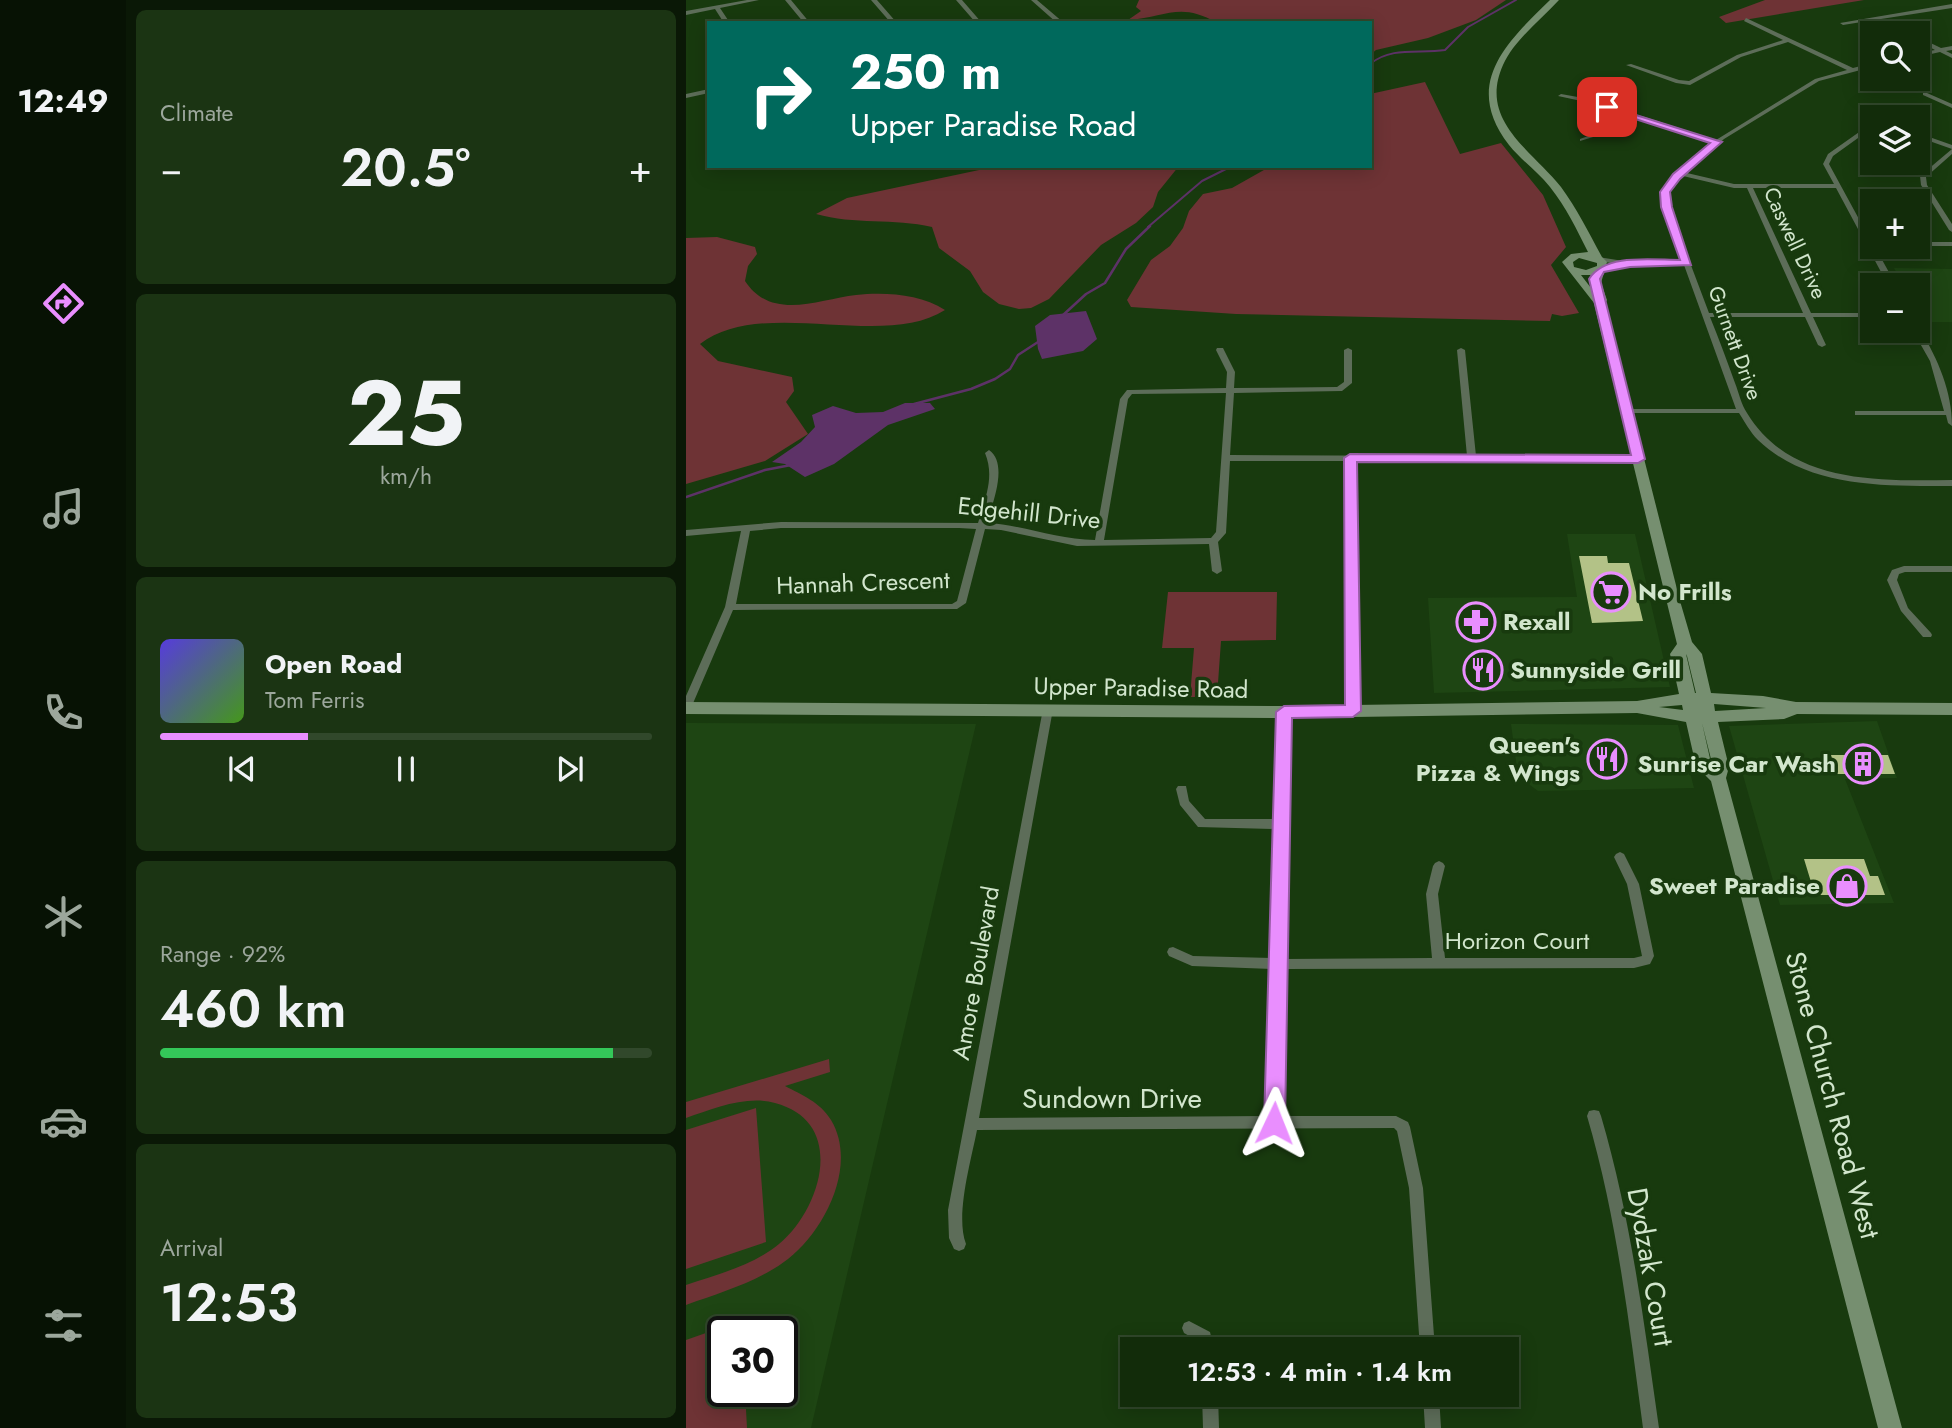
<!DOCTYPE html>
<html lang="en">
<head>
<meta charset="utf-8">
<style>
  body { margin:0; font-family:Jost,sans-serif; background:#1b3413; color:#f1f3f6; height:100vh; display:flex; flex-direction:column; font-size:26px; white-space:nowrap }
  * { box-sizing:border-box; margin:0 }
  p { font-size:23px; color:#9ca79c }
  .icon { flex:none; width:38px; height:38px; fill:none; stroke:currentColor; stroke-width:2; stroke-linecap:round; stroke-linejoin:round }
  .map { position:relative; flex:1; overflow:hidden }
  .sheet { display:flex; flex-direction:column; gap:10px; padding:10px; background:#0a1806; width:560px }
  .sheet>* { flex:none }
  .top-card { position:absolute; left:21px; top:21px; width:665px; height:147px; border-radius:0px; box-shadow:0 4px 18px #0003,0 0 0 2px #31482b; background:#00695c; color:#fff; overflow:hidden }
  .buttons { position:absolute; left:1174px; top:21px; display:grid; gap:14px }
  .buttons a { display:grid; place-items:center; width:70px; height:70px; border-radius:0px; background:#122c0a; box-shadow:0 4px 18px #0003,0 0 0 2px #31482b; font-size:35px }
  .speed { position:absolute; left:21px; top:1316px; display:flex; gap:14px; font-size:35px; font-weight:700; text-align:center }
  .speed>* { display:grid; place-content:center; width:91px; height:91px; border-radius:50%; background:#122c0a; box-shadow:0 4px 18px #0003,0 0 0 2px #31482b; line-height:1 }
  .speed .limit { border:4px solid #111; border-radius:10px; background:#fff; color:#111 }
  .pin { position:absolute; display:grid; place-items:center; width:60px; height:60px; color:#fff; margin:-30px; border-radius:14px; box-shadow:0 4px 10px #0006 }
  .me { position:absolute; width:77px; margin:-38px; rotate:2deg; stroke-linejoin:round; filter:drop-shadow(0 0 5px #0008) }
  .turn { display:flex; align-items:center; gap:24px; height:147px; padding:0 28px; font-size:32px }
  .turn .icon { width:91px; height:91px; stroke-width:2.5 }
  .turn b { display:block; font-size:49px; line-height:60px }
  .big { font-size:52px; font-weight:600; line-height:1.1 }
  .sheet .card { flex:1; display:flex; flex-direction:column; justify-content:center; gap:10px; min-width:0; padding:0 24px; border-radius:10px; background:#1b3413 }
  .sheet .dial { align-items:center; gap:0 }
  .dial b { font-size:91px; line-height:1 }
  .song { display:flex; align-items:center; gap:21px }
  .cover { width:84px; height:84px; border-radius:10px; background:linear-gradient(135deg,hsl(250 70% 55%),hsl(100 70% 35%)) }
  .played { height:7px; border-radius:4px; background:linear-gradient(90deg,#e98efe 30%,#31482b 30%) }
  .keys { display:flex; justify-content:space-around; direction:ltr }
  .heat { display:flex; justify-content:space-between; align-items:center; font-size:38px; direction:ltr }
  .charge { height:10px; border-radius:5px; background:linear-gradient(90deg,#34c759 92%,#31482b 0) }
  .trip { position:absolute; left:434px; top:1337px; width:399px; height:70px; border-radius:0px; background:#122c0a; box-shadow:0 4px 18px #0003,0 0 0 2px #31482b; font-weight:600; line-height:70px; text-align:center }
  main { display:flex; flex:1; min-height:0 }
  .tabs { display:flex; flex-direction:column; width:126px; justify-content:space-around; align-items:center; background:#071204; color:#9ca79c }
  .tabs .icon { width:49px; height:49px }
  .tabs .selected { color:#e98efe }
  .tabs b { font-size:32px; color:#f1f3f6 }
  .map>svg:first-child { display:block }
</style>
</head>
<body>
<main>
<nav class="tabs">
<b>12:49</b>
<svg class="icon selected" aria-label="directions" viewBox="0 0 24 24"><path d="M12 3l9 9-9 9-9-9zM9 14v-3h6M13 9l2 2-2 2"/></svg>
<svg class="icon" aria-label="music" viewBox="0 0 24 24"><path d="M9 18V5l10-2v13"/><circle cx="6" cy="18" r="3"/><circle cx="16" cy="16" r="3"/></svg>
<svg class="icon" aria-label="phone" viewBox="0 0 24 24"><path d="M5 4h4l2 5-3 2q2 4 5 5l2-3 5 2v4C11 20 4 13 5 4z"/></svg>
<svg class="icon" aria-label="climate" viewBox="0 0 24 24"><path d="M12 3v18M4 7l16 10M4 17L20 7"/></svg>
<svg class="icon" aria-label="car" viewBox="0 0 24 24"><path d="M5 17H2v-5l4-1 3-4h7l3 4 3 1v5h-3M9 17h6M6 11h13"/><circle cx="7" cy="17" r="2"/><circle cx="17" cy="17" r="2"/></svg>
<svg class="icon" aria-label="filters" viewBox="0 0 24 24"><path d="M4 7h16M4 17h16"/><circle cx="9" cy="7" r="2"/><circle cx="15" cy="17" r="2"/></svg>
</nav>
<section class="sheet">
<div class="card"><p>Climate</p>
<div class="heat"><a>−</a><b class="big">20.5°</b><a>+</a></div>
</div>
<div class="card dial"><b>25</b><p>km/h</p></div>
<div class="card">
<div class="song"><i class="cover"></i><div><b>Open Road</b><p>Tom Ferris</p></div></div>
<div class="played"></div>
<div class="keys"><svg class="icon" aria-label="previous" viewBox="0 0 24 24"><path d="M18 5L8 12l10 7zM5 5v14"/></svg><svg class="icon" aria-label="pause" viewBox="0 0 24 24"><path d="M8 5v14M16 5v14"/></svg><svg class="icon" aria-label="next" viewBox="0 0 24 24"><path d="M6 5l10 7-10 7zM19 5v14"/></svg></div>
</div>
<div class="card"><p>Range · 92%</p><b class="big">460 km</b><div class="charge"></div></div>
<div class="card"><p>Arrival</p><b class="big">12:53</b></div>
</section>
<div class="map">
<svg width="1266" height="1428" viewBox="0 0 1266 1428">
  <rect width="100%" height="100%" fill="#183a0e"/>
  <path fill="#1e4513" fill-rule="evenodd" d="M1208,268l58,1v53h-28l-6,-11v-26h-15z
    M881,534h68l35,153 -236,6 -6,-95 149,-1z
    M1191,721l20,57 -52,1 49,124 -114,2 -51,-179z
    M0,723l290,1 -165,704h-125zM37,1332h59v59h-59z
    M825,724l167,1 16,63 -156,3 -20,-15z"/>
  <path fill="#6e3335" d="M453,0h367l-30,20 -48,18 -52,12 -6,5v-32h-153c-38,-22 -51,-5 -89,-3l13,-9 -5,-4z
    M1079,0h99l-138,23 -7,-6z
    M739,82l35,72 41,-11 42,52 23,52 -15,18 28,48 -17,3 -10,-2 -2,7 -314,-7 -105,-7 -4,-7 24,-40 19,-14 13,-18 6,-17 14,-17 29,-6 39,-22h99v-72z
    M312,166h181l-21,26 -5,15 -17,16 -35,22 -52,54 -18,9 -12,1 -20,-5 -16,-12 -13,-21 -31,-23 -7,-21c-38,-9 -78,-2 -116,-13l31,-16z
    M31,237l38,10 2,7 -9,12 -3,15c27,41 74,18 111,14 29,-3 64,-1 89,15 -62,40 -183,-14 -245,34l18,17 74,16 2,14 -8,11 22,32 -43,27 -79,23v-246z
    M482,592h109l-1,48 -55,1 -4,56h-27l4,-49h-32z
    M143,1059l1,13 -45,14c17,9 35,16 46,34 27,45 -6,110 -43,139 -30,23 -66,33 -102,46v-20c32,-11 66,-19 93,-41 43,-36 68,-122 -4,-141 -29,-8 -62,6 -89,15v-16z
    M70,1108l10,134 -80,27v-139z
    M54,1321l1,11h-18v59h22l2,37h-61v-88z"/>
  <path fill="#5d3267" d="M400,311l11,28 -14,12 -41,8 -4,-10 -3,-23 15,-11z
    M219,403h25l5,6 -47,16 -54,39 -29,13 -20,-13 -13,-2 29,-20 14,-15 -3,-12 21,-9 23,7 27,-1z"/>
  <g fill="none" stroke-linecap="round" stroke-linejoin="round">
    <path stroke="#5d3267" stroke-width="2" d="M684,64c22,-18 49,-10 75,-14l23,-23 48,-27
      M462,227l54,-46 30,-15"/>
    <path stroke="#5d3267" stroke-width="2.5" d="M376,316l24,-22 19,-11 21,-34 24,-23
      M228,404l57,-15 24,-10 15,-10 8,-14 20,-13
      M0,497l79,-27 26,-5"/>
  </g>
  <path fill="#b3c287" d="M893,556h28l1,7h21l14,58 -51,2z
    M1145,755h57l7,19h-58z
    M1118,859h60l6,17h8l7,19h-70z"/>
  <g fill="none" stroke-linecap="round" stroke-linejoin="round">
    <path fill="#5d6d59" fill-rule="evenodd" d="M61,0h12l-39,8 10,15h-6l-9,-14 -29,6v-4z
      M99,0h6l19,23h-6z
      M185,0h6l20,23h-6z
      M270,0h6l20,23h-6z
      M345,0h6l27,23h-7z
      M1266,4v4l-71,11 28,14h-7l-28,-13 -31,5 -3,-2z
      M1060,18l107,50 19,-5v4l-53,14 -95,58 -37,34 47,11h100l-11,-20 5,-10 44,-31v5l-39,28 -4,8 43,79v4h3l21,38h-8l-52,-97h-83l58,125h61v4h-59l13,28 -4,2 -4,-2 -13,-28h-95c9,22 17,44 25,66 4,10 6,21 12,30 43,71 132,68 205,67v6c-66,0 -143,3 -194,-46 -8,-8 -13,-18 -19,-27h-112l-4,-2 4,-2h109l-52,-144 -54,1 -32,-5 -4,-2 4,-2 32,5 52,-1c-6,-16 -25,-54 -20,-70 3,-7 10,-12 15,-17l1,-2 3,-1 32,-28 -83,-27 -27,18 -23,7v-2l19,-7 25,-18 -38,-12 -28,-6 3,-2 28,5 127,41 99,-61 32,-9 -59,-28 -47,15 -51,28 -14,-2 -50,-18 5,-1 48,16 10,1 48,-26 46,-15 -39,-19zM997,176l51,12h13l56,125h-94l-40,-106c-1,-18 1,-19 14,-31z
      M1232,37l23,11 11,-2v4l-6,1 6,3v4l-12,-6 -22,5v-4l17,-3 -17,-9z
      M23,89v4l-23,5v-4z
      M1237,93h4l25,11v4l-29,-13z
      M1232,133l34,12v4l-34,-12z
      M1266,149v5l-26,23 1,8 25,39v8l-3,-2 -28,-45 -1,-9z
      M1232,242h34v4h-34z
      M1232,329l3,2c17,29 31,60 31,95l-4,-3 -2,-8h-91v-4h89l-14,-50 -17,-30h5z
      M531,348h6l12,24 -1,16 103,-1 7,-5v-32l4,-2 4,2v33l-10,8 -108,2 -4,62 237,1 -10,-106 4,-2 4,2 11,106h162l4,3 -4,3 -284,-1 4,250 -5,4 -5,-4 -2,-250h-116l-4,72 -8,9 4,29 -5,3 -5,-3 -3,-27 -132,2 -76,-16 -16,-1 -19,74 -9,6 -224,1 -42,98 -5,4v-16l39,-89 16,-76 -55,5v-6l95,-8 197,1c7,-24 17,-46 7,-70l4,-3c20,14 3,54 -2,73 37,2 71,17 108,17l25,-141 7,-9h3l96,-2 1,-16 -11,-22zM540,393l-10,139 -5,6 -107,2 24,-141 4,-5zM95,528h178l17,1 -19,72 -5,3h-216l14,-73z
      M1218,566h48v6h-47l-6,2 -2,6 11,28 23,25 1,2 -1,2h-8l-22,-26 -14,-31 5,-10z
      M362,705l5,4 -74,409 288,-2 5,-147 -80,-3 -23,-10 -2,-4 2,-4 4,-1 20,9 79,2 3,-129 -77,-2 -18,-22 -4,-16 2,-3h8l3,15 16,18h71l3,-107 1,-3h8l1,3 -5,247 148,-1 -6,-64 7,-28 2,-3 4,-2 4,2 2,3 -7,28 7,64h189l8,-2 -15,-72 -13,-27 2,-3 4,-2 4,2 15,30 15,72 -4,8 -16,4 -350,1 -3,147h115l12,6 2,5 13,61 12,161h-15l-11,-161 -12,-57 -3,-3 -417,2c-6,31 -22,86 -11,114l-2,5 -5,2 -5,-2 -5,-11 -1,-28 95,-501z
      M908,1110l5,1 2,5c30,102 43,207 58,312h-16c-14,-105 -26,-210 -56,-312l2,-5z
      M503,1321l21,11 4,17h-14l-2,-8 -14,-8 -2,-5 2,-5z
      M516,1395h16l1,33h-16z
      M737,1395h16l2,33h-16z"/>
    <path fill="#768f70" fill-rule="evenodd" d="M864,0h9c-19,21 -44,39 -56,65 -25,56 29,85 58,122 16,22 28,46 41,70l5,5 -6,21 6,17 -2,4 75,297 12,41 10,12 9,39 52,3 33,6 156,1v12l-155,-1 -13,5 -66,3 11,45 -3,11 176,650h-24l-167,-647 -15,-15 -10,-44 -49,-9 -353,5 -598,-4v-12l598,4 353,-5 42,-7 -9,-40 7,-10 -83,-341 -32,-41 9,-8 17,-2c-11,-22 -22,-45 -38,-65 -12,-15 -29,-27 -41,-42 -47,-61 -3,-102 41,-145zM893,258l18,5v3l-11,4 -12,-3 -1,-5zM895,275h10v13zM1000,654l1,2 9,37h-1zM1028,704l52,4 -51,3zM996,705l1,5 -24,-3zM1016,723l10,40h-1z"/>
  </g>
  <path fill="#e98efe" stroke="#975ca5" stroke-width="2" d="M918,105l118,37 -42,37 -10,13 2,15 19,58 -61,2 -26,5 -4,7 45,180 -7,4 -281,-1 4,249 -8,6 -61,1 -7,405 -3,7 -8,3 -7,-3 -3,-7 12,-411 8,-6 61,-1 -1,-247 6,-4 281,1 -42,-176c16,-26 63,-19 91,-19l-19,-53 -1,-15 13,-18 37,-31 -106,-34z"/>
  <defs>
    <g id="supermarket-ring" transform="scale(2.0125)"><circle r="9.5" fill="#183a0e" stroke="#e98efe" stroke-width="1.5"/><path d="M-6-5.5h2.5l.6 2H6L4.5 2H-2.5L-4.4-4H-6ZM-1.5 3.2a1.3 1.3 0 1 0 .1 0ZM3 3.2a1.3 1.3 0 1 0 .1 0Z" fill="#e98efe"/></g>
    <g id="pharmacy-ring" transform="scale(2.0125)"><circle r="9.5" fill="#183a0e" stroke="#e98efe" stroke-width="1.5"/><path d="M-2-6h4v4h4v4h-4v4h-4v-4h-4v-4h4Z" fill="#e98efe"/></g>
    <g id="restaurant-ring" transform="scale(2.0125)"><circle r="9.5" fill="#183a0e" stroke="#e98efe" stroke-width="1.5"/><path d="M-5-6h1v4h1v-4h1v4h1v-4h1v5L-1.5 .5V6h-2V.5L-5-1ZM5-6V6H3V1.5H1.5Q1.5-4 5-6Z" fill="#e98efe"/></g>
    <g id="building-ring" transform="scale(2.0125)"><circle r="9.5" fill="#183a0e" stroke="#e98efe" stroke-width="1.5"/><path d="M-4-6H4V6H1V3H-1V6H-4ZM-2.5-4.3h1.7v1.8h-1.7ZM.8-4.3h1.7v1.8H.8ZM-2.5-1h1.7V.8h-1.7ZM.8-1h1.7V.8H.8Z" fill="#e98efe"/></g>
    <g id="shop-ring" transform="scale(2.0125)"><circle r="9.5" fill="#183a0e" stroke="#e98efe" stroke-width="1.5"/><path d="M-5-2.5h2.3a2.7 3.5 0 0 1 5.4 0H5L5.5 6h-11ZM-1.5-2.5h3a1.5 2.3 0 0 0-3 0Z" fill="#e98efe"/></g>
  </defs>
  <g fill-rule="evenodd">
    <use href="#supermarket-ring" x="925" y="592"/>
    <use href="#pharmacy-ring" x="790" y="622"/>
    <use href="#restaurant-ring" x="797" y="670"/>
    <use href="#restaurant-ring" x="921" y="759"/>
    <use href="#building-ring" x="1177" y="764"/>
    <use href="#shop-ring" x="1161" y="886"/>
  </g>
  <g text-anchor="middle" stroke-width="7" stroke-linejoin="round" paint-order="stroke">
    <g font-size="21" fill="#d2e6cd" stroke="#183a0e">
      <text transform="translate(1109 243) rotate(65)" y="7">Caswell Drive</text>
      <text transform="translate(1049 343) rotate(70)" y="7">Gurnett Drive</text>
    </g>
    <g font-size="24" fill="#d2e6cd" stroke="#183a0e">
      <text transform="translate(343 513) rotate(6)" y="8">Edgehill Drive</text>
      <text transform="translate(177 583) rotate(-2)" y="8">Hannah Crescent</text>
      <text transform="translate(455 688) rotate(1)" y="8">Upper Paradise Road</text>
      <text x="831" y="949">Horizon Court</text>
      <text transform="translate(290 973) rotate(-80)" y="8">Amore Boulevard</text>
    </g>
    <g font-size="24" font-weight="bold" fill="#d2e6cd" stroke="#183a0e" text-anchor="start">
      <text x="952" y="600">No Frills</text>
      <text x="817" y="630">Rexall</text>
      <text x="824" y="678">Sunnyside Grill</text>
      <text x="894" y="753" text-anchor="end">Queen's<tspan x="894" dy="28">Pizza &amp; Wings</tspan></text>
      <text x="1150" y="772" text-anchor="end">Sunrise Car Wash</text>
      <text x="1134" y="894" text-anchor="end">Sweet Paradise</text>
    </g>
    <g font-size="28" fill="#d2e6cd" stroke="#183a0e">
      <text transform="translate(1147 1095) rotate(75)" y="10">Stone Church Road West</text>
      <text x="426" y="1108">Sundown Drive</text>
      <text transform="translate(965 1267) rotate(80)" y="10">Dydzak Court</text>
    </g>
  </g>
</svg>
<div class="buttons">
<a><svg class="icon" aria-label="search" viewBox="0 0 24 24"><circle cx="10" cy="10" r="6"/><path d="M15 15l6 6"/></svg></a>
<a><svg class="icon" aria-label="layers" viewBox="0 0 24 24"><path d="M12 4l9 5-9 5-9-5zM3 14l9 5 9-5"/></svg></a>
<a>+</a>
<a>−</a>
</div>
<div class="speed"><div class="limit">30</div></div>
<div class="pin" style="left:921px;top:107px;background:#d93025"><svg class="icon" aria-label="arrive" viewBox="0 0 24 24"><path d="M6 21V4h12l-3 4 3 4H6"/></svg></div>
<svg class="me" style="left:588px;top:1123px" viewBox="-20 -20 40 40"><path d="M0-17L14 15 0 8-14 15z" fill="#e98efe" stroke="#fff" stroke-width="4"/></svg>
<div class="trip">12:53 · 4 min · 1.4 km</div>
<div class="top-card">
<div class="turn"><svg class="icon" aria-label="right" viewBox="0 0 24 24"><path d="M7 20v-9h11M14 6l5 5-5 5"/></svg><div><b>250 m</b>Upper Paradise Road</div></div>
</div>
</div>
</main>
</body>
</html>
